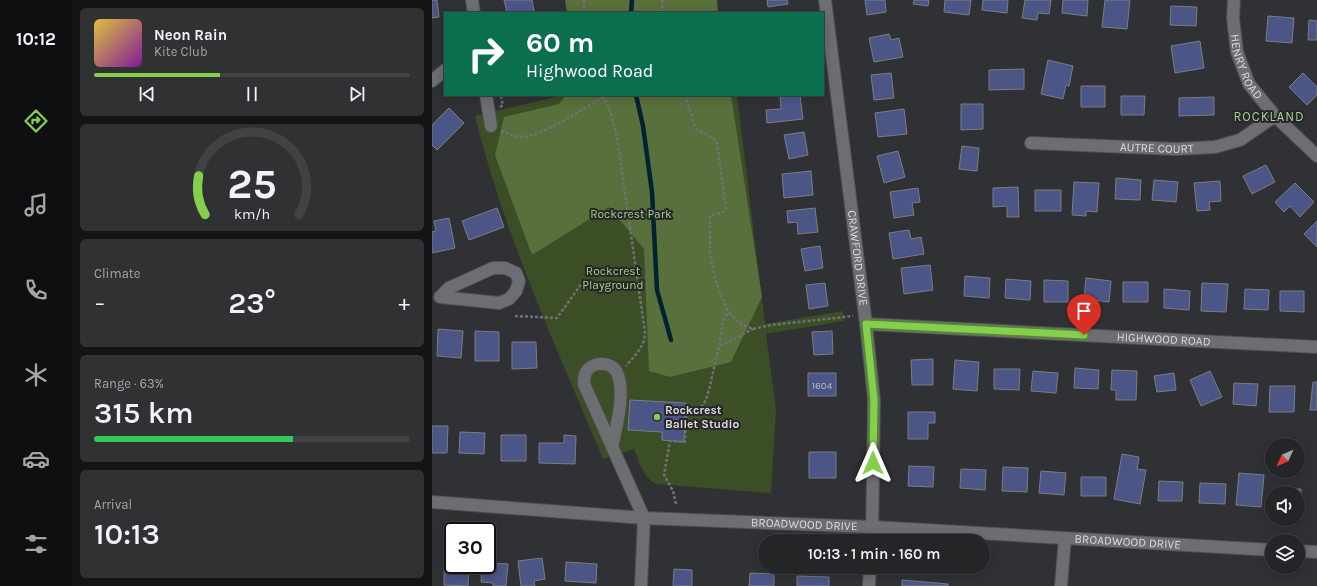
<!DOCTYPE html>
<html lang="en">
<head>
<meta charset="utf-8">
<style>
  body { margin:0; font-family:Karla,sans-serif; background:#303133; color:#f1f3f6; height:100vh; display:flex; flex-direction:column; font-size:15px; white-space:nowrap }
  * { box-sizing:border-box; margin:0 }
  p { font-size:13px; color:#a3a5a7 }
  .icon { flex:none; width:22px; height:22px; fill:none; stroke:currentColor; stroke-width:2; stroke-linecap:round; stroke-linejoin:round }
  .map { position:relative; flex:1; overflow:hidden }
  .drawer { display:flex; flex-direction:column; gap:8px; padding:8px; background:#141415; width:360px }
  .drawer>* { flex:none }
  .guide { position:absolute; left:12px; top:12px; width:380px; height:84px; border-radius:0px; box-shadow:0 2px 10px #0003,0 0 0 1px #414244; background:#0b6e4f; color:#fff; overflow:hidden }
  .needle { width:26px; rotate:225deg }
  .buttons { position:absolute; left:833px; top:438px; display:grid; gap:8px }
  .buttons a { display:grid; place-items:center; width:40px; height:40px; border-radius:50%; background:#242527; box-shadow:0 2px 10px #0003,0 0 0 1px #414244; font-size:20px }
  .speed { position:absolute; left:12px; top:522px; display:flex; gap:8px; font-size:20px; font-weight:700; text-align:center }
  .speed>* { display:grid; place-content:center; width:52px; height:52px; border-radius:50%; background:#242527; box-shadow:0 2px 10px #0003,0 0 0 1px #414244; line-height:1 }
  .speed .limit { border:2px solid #111; border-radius:6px; background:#fff; color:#111 }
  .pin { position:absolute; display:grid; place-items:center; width:34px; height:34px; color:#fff; margin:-41px -17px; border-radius:50% 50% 50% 0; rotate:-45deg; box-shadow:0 0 4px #0007 }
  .pin .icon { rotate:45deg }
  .me { position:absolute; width:44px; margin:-22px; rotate:0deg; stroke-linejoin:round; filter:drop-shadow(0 0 3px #0008) }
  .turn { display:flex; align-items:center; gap:14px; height:84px; padding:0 16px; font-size:18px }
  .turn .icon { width:52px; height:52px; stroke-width:2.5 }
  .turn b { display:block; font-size:28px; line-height:34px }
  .big { font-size:30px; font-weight:600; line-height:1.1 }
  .drawer .card { flex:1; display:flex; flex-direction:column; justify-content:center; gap:6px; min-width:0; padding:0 14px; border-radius:6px; background:#303133 }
  .drawer .dial { align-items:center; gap:0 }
  .dial svg { height:104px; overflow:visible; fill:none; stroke:#414244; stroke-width:7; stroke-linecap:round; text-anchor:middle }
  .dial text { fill:#f1f3f6; stroke:none }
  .song { display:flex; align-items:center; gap:12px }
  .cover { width:48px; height:48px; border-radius:6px; background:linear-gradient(135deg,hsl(50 70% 55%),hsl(290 70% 35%)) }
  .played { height:4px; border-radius:2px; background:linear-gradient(90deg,#86cf4c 40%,#414244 40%) }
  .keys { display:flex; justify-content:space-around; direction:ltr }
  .heat { display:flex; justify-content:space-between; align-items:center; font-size:22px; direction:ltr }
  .charge { height:6px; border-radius:3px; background:linear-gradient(90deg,#34c759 63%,#414244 0) }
  .trip { position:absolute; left:326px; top:534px; width:232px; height:40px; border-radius:20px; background:#242527; box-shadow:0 2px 10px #0003,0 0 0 1px #414244; font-weight:600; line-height:40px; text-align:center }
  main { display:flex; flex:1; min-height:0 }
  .tabs { display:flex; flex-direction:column; width:72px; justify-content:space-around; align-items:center; background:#0e0f10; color:#a3a5a7 }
  .tabs .icon { width:28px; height:28px }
  .tabs .active { color:#86cf4c }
  .tabs b { font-size:18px; color:#f1f3f6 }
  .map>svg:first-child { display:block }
</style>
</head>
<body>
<main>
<nav class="tabs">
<b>10:12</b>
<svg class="icon active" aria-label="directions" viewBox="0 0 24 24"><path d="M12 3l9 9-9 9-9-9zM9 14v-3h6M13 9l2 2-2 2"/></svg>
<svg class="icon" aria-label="music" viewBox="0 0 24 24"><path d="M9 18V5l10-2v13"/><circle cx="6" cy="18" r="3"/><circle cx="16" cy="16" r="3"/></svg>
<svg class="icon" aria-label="phone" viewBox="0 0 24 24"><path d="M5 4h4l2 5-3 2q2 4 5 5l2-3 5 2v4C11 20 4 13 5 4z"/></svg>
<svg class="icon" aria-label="climate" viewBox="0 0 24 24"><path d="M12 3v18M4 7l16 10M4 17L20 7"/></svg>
<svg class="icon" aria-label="car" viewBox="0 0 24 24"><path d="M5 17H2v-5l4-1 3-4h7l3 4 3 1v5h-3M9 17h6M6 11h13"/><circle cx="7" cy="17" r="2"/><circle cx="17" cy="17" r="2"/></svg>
<svg class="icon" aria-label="filters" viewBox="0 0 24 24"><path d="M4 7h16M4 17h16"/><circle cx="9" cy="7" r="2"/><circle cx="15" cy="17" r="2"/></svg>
</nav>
<section class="drawer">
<div class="card">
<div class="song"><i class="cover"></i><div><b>Neon Rain</b><p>Kite Club</p></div></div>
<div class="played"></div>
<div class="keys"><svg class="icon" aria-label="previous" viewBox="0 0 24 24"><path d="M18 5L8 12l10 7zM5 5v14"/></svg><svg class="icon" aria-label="pause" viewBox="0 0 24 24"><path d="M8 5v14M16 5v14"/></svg><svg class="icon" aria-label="next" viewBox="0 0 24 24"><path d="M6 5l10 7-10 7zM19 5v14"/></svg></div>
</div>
<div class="card dial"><svg viewBox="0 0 100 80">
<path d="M14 69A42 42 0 1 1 86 69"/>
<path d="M14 69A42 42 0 0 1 9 39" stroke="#86cf4c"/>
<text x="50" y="56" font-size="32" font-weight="700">25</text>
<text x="50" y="72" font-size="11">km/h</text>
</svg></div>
<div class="card"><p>Climate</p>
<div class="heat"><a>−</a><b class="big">23°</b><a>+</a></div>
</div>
<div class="card"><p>Range · 63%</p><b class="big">315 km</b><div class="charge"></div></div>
<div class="card"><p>Arrival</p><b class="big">10:13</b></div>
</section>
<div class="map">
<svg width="885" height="586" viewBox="0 0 885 586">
  <rect width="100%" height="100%" fill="#303134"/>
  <path fill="#3c4e25" d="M132,95h173l28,229 78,-13 1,10 -78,13 10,76 -5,83 -115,-9c-13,-7 -17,-22 -22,-35l-31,10c-47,-113 -99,-224 -128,-343z"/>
  <path fill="#59703c" d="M133,0h152l1,13h-151z
    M134,95h165l31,202 -31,65 -61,15 -21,-6 -5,-122 -35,-42 -77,48 -37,-100 9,-38 55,-13z"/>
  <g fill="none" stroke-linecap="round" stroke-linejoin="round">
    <path stroke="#002332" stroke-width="4.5" d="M199,13l1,-13
      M204,95l7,31 9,66 5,98 14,50"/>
  </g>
  <path fill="#4b5687" stroke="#7c7d80" d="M0,0h5l2,17 -7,1z
    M72,0h28l2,11 -11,2h-16z
    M335,0h20l1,4 -20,3z
    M433,0h20l1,12 -19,3z
    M482,0h15l-1,6 -15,-2z
    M513,0h26l-2,15 -25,-3z
    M551,0h25l-1,13 -25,-3z
    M593,0h26l-2,14 -11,-1 -1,7 -15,-2z
    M631,0h25l-1,16 -25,-3z
    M673,0h25l-3,29 -25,-2z
    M739,6l26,1 -1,19 -26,-1z
    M836,16l26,2 -2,25 -26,-2z
    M877,20l8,1v19h-9z
    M457,34l2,6 8,-2 4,19 -29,5 -5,-24z
    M768,41l4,27 -29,5 -4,-27z
    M616,60l25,6 -4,20 -3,-1 -3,14 -22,-5z
    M592,69v20l-35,1v-20z
    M459,73l3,25 -20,2 -3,-25z
    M871,73l14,14v8l-10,10 -18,-18z
    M649,86h24v21h-24z
    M368,95l3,24 -36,4 -1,-13 15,-1 -1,-12z
    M689,96h24l-1,19h-23z
    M782,97v18l-35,1v-18z
    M529,104h22v25l-22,1z
    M17,108l15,15 -27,27 -5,-5v-20z
    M472,109l3,25 -29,3 -3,-24z
    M372,132l4,23 -19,4 -5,-24z
    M530,146l17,2 -2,23 -18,-2z
    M466,151l7,26 -21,6 -7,-27z
    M834,165l9,17 -23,12 -9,-18z
    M379,171l2,24 -29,3 -2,-24z
    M684,178l25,2 -1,20 -25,-1z
    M722,180l24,2 -2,20 -24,-2z
    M788,181l1,20 -12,1 1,8 -13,1 -3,-28z
    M642,182l25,1 -2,29 -11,-1v5l-14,-1z
    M863,183l19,19 -14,15 -10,-11 -6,6 -9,-10z
    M586,187l1,30h-12v-11l-14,1v-19z
    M486,188l2,14 -8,1 2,12 -20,3 -4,-26z
    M603,190h26v21h-26z
    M65,208l7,19 -35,13 -7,-19z
    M383,208l3,24 -20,2 -1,-12 -9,1 -1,-12z
    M17,218l6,30 -23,5v-21l4,-1 -2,-10z
    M885,221v26l-13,-13z
    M477,230l2,9 10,-2 3,17 -31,5 -4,-26z
    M388,246l3,22 -18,3 -4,-22z
    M498,265l3,25 -29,4 -3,-26z
    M533,276l25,2 -1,20 -25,-2z
    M654,278l25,3 -2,21 -25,-3z
    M574,279l25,2 -1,19 -25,-2z
    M612,280l24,1v21h-24z
    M691,282h25v20h-25z
    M393,283l3,23 -19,3 -3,-24z
    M770,283l26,1 -2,28 -25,-1z
    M732,289l26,2 -1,19 -25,-2z
    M813,289l24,1 -1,20 -24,-1z
    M848,291h24v21l-24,-1z
    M6,329l25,2 -2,27 -24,-2z
    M43,331l24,1v29h-24z
    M400,331l1,23 -19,1 -2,-23z
    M80,342h24l1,26 -25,1z
    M501,359v26h-21l-1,-25z
    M523,360l24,2 -2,29 -24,-2z
    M643,368l24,2 -1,19 -24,-1z
    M562,369h26l-1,21 -25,-1z
    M680,370l25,1 -1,29h-20v-10h-5z
    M601,371l25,2 -2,20 -25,-2z
    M778,371l12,26 -21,9 -11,-26z
    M376,373h28v23h-28z
    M742,373l2,17 -19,2 -3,-16z
    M881,382h4v28h-7z
    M802,383l24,1 -2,22 -23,-2z
    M838,386h25l-1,26h-25z
    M198,400l56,3 -2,39 -22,-2v-8l-34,-2z
    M476,412h27v11h-7v16h-20z
    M0,426h16l-1,27h-15z
    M28,432l25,1 -1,21 -25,-1z
    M69,435h25v26h-25z
    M132,435l12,1 -1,28 -36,-1v-20h25z
    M377,452h27v26h-27z
    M690,454l17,3 -2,12 9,1 -6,34 -26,-5z
    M477,466l25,1 -1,20 -25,-1z
    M571,467l25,1 -1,24 -25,-1z
    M529,469l25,1 -1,20 -25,-2z
    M609,471l25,2 -2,22 -25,-2z
    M807,473l25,2 -3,32 -25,-2z
    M649,477h25v19h-25z
    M727,481l24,1 -1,19h-24z
    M768,483l26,1 -1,20 -26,-1z
    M845,489h24v20h-3v-16h-21z
    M110,558l3,21 -11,2 1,5h-14l-3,-25z
    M12,560h9v5h16l-1,21 -24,-1z
    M134,562l31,2 -1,19 -31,-2z
    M55,563l21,1 -2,22h-13v-3l-12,-1 1,-17h5z
    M242,569l18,1v16h-19z
    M318,573l24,1v12h-25z
    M365,576l32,1v9h-32z
    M470,580l46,4v2h-46z"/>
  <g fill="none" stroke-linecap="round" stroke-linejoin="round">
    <g stroke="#4f4f52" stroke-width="14">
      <g id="minor">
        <path d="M40,0l2,13"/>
        <path id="s1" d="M393,0l41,324 8,76 -2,141"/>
        <path id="s2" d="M802,0l-1,18 4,34 12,32 26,32 42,40"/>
        <path d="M0,81l13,-11"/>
        <path d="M54,95l5,31"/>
        <path id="s3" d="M599,143l146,6 38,-2 25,-7 35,-24"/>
        <path d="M61,268h12l11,5 3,8 -3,10 -7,8 -10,4 -59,-6 9,-9z"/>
        <path id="s4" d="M434,324l451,23"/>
        <path d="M180,447c4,-19 14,-55 5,-74 -5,-12 -24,-12 -31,-1 -2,4 -2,8 -2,12l60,134 -3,68"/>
        <path id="s5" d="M0,502l212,16 229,9 399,23"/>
        <path d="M866,551l19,1"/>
        <path d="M437,586l1,-19"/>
        <path d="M629,586l4,-48"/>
      </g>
    </g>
    <path stroke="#707174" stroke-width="2.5" stroke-dasharray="3 2" stroke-linecap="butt" d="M152,0v13
      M230,0l1,13
      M171,95l7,16 7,26 28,195c0,15 -10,23 -19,34
      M253,95l10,32c6,7 17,8 22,16l9,65 -3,4 -13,4v37l3,17 4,15 11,27 13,12 12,5 18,-4 82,-9
      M68,107l3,-2 -2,-8
      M69,131c7,3 14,6 21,6 21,-1 62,-29 82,-40
      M83,316l42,2 25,-35
      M288,346l33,-17
      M244,504l-3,-13 -9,-16 6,-34 15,1 1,-26 9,-4 7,-6 4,-6 3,-10 10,-44 4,-25 5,-9"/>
    <use href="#minor" stroke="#6d6e71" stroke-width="12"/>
  </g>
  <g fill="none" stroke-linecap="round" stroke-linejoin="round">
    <g stroke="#578731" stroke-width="10">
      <path id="route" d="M441,463l1,-63 -8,-76 218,11"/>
    </g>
    <use href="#route" stroke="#86cf4c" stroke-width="7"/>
  </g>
  <circle fill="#86cf4c" stroke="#26272a" stroke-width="1.5" cx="225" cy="417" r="4"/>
  <g text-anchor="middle" stroke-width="4" stroke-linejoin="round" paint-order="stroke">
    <g font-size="10" fill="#b7bac8">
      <text x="390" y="389">1604</text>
    </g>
    <g font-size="12" fill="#dbdbdd" stroke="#26272a">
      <text dy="4" stroke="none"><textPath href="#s2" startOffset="69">HENRY ROAD</textPath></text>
      <text dy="4" stroke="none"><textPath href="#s3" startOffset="126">AUTRE COURT</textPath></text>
      <text dy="4" stroke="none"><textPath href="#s1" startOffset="260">CRAWFORD DRIVE</textPath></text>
      <text dy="4" stroke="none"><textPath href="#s4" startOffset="298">HIGHWOOD ROAD</textPath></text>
      <text dy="4" stroke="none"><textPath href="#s5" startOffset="373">BROADWOOD DRIVE</textPath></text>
      <text dy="4" stroke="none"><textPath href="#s5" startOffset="697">BROADWOOD DRIVE</textPath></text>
    </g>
    <g font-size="12" fill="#aace7f" stroke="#26272a">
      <text x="199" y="218">Rockcrest Park</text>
      <text x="181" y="275">Rockcrest<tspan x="181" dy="14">Playground</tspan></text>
    </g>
    <g font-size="12" font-weight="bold" fill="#dbdbdd" stroke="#26272a" text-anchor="start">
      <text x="233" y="414">Rockcrest<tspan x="233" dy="14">Ballet Studio</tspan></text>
    </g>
    <g font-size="13" letter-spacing="1" fill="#a6ce8c" stroke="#26272a">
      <text x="837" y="121">ROCKLAND</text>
    </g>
  </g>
</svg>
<div class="buttons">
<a><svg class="needle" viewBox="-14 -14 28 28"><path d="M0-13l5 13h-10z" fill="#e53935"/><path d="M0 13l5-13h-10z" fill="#a3a5a7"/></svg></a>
<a><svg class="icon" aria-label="sound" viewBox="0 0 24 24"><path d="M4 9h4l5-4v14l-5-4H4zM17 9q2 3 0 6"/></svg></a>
<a><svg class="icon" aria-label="layers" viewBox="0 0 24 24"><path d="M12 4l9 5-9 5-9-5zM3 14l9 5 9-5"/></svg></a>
</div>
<div class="speed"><div class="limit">30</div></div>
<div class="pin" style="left:652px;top:335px;background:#d93025"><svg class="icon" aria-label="arrive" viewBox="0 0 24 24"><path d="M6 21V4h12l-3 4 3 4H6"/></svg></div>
<svg class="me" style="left:441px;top:463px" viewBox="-20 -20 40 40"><path d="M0-17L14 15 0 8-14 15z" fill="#86cf4c" stroke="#fff" stroke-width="4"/></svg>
<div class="trip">10:13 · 1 min · 160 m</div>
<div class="guide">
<div class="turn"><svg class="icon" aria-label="right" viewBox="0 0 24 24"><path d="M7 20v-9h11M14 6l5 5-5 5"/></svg><div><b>60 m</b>Highwood Road</div></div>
</div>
</div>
</main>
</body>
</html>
